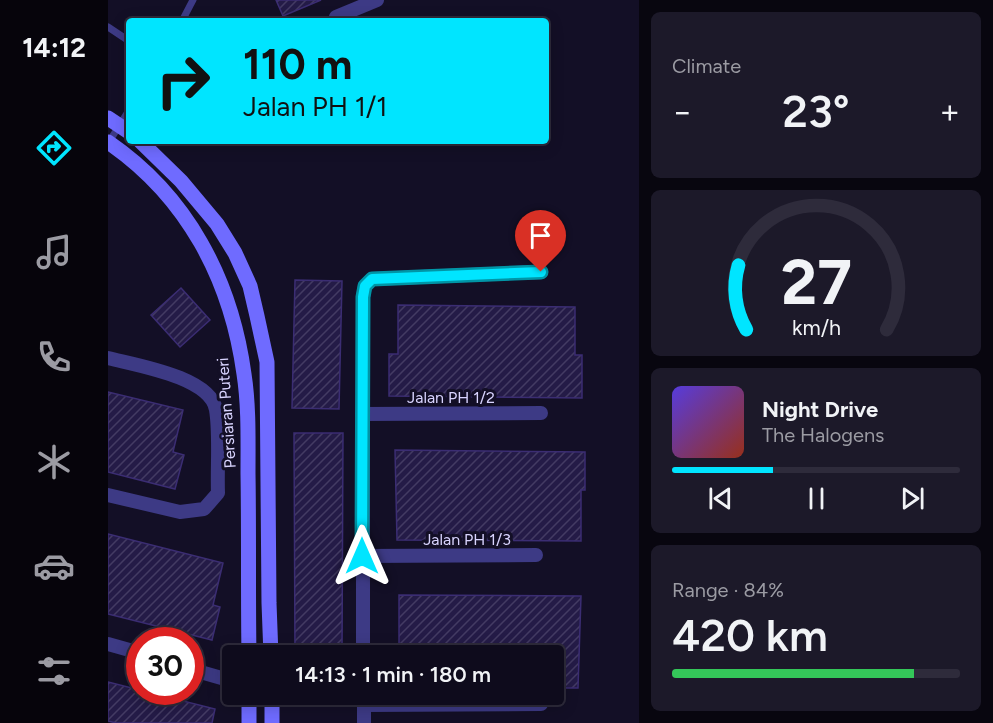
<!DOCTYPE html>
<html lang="en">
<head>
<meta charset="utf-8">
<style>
  body { margin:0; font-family:Figtree,sans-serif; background:#1c1929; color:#f1f3f6; height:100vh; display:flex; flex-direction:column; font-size:22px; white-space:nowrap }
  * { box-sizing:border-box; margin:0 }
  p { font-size:20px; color:#9b9ba3 }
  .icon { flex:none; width:33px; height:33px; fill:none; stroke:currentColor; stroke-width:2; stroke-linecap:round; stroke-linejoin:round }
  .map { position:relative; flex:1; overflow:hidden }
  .details { display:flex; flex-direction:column; gap:12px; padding:12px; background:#08060f; width:354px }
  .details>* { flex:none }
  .hud { position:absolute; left:18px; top:18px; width:423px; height:126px; border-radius:6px; box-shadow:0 3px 15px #0003,0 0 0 2px #2e2b3b; background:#00e5ff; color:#111; overflow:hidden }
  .speed { position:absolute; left:18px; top:627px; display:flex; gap:12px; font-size:30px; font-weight:700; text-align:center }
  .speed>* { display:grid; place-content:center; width:78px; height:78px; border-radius:50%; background:#0e0b1c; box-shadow:0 3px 15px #0003,0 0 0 2px #2e2b3b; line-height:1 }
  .speed .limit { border:9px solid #d22; background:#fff; color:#111 }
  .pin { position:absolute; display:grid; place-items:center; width:51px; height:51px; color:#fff; margin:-62px -26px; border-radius:50% 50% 50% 0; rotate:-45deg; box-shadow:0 0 6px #0007 }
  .pin .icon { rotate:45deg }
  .me { position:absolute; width:66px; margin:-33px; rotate:0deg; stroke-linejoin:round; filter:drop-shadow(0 0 4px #0008) }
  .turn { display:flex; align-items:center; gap:21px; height:126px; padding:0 18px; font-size:27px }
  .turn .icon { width:78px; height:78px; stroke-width:2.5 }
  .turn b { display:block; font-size:42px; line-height:51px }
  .big { font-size:45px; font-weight:600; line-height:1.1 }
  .details .widget { flex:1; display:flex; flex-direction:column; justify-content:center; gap:9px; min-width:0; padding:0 21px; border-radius:9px; background:#1c1929 }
  .details .dial { align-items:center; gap:0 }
  .dial svg { height:156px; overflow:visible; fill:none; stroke:#2e2b3b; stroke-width:7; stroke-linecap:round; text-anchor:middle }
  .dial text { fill:#f1f3f6; stroke:none }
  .song { display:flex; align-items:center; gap:18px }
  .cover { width:72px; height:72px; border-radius:9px; background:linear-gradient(135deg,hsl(250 70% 55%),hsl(10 70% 35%)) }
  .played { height:6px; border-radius:3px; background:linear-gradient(90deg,#00e5ff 35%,#2e2b3b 35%) }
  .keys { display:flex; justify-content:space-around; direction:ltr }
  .heat { display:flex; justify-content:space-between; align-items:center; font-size:33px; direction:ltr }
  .charge { height:9px; border-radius:4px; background:linear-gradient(90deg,#34c759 84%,#2e2b3b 0) }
  .trip { position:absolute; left:114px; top:645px; width:342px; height:60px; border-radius:6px; background:#0e0b1c; box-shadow:0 3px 15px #0003,0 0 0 2px #2e2b3b; font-weight:600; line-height:60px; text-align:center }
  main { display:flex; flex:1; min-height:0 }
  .menu { display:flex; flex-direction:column; width:108px; justify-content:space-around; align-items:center; background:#06040b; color:#9b9ba3 }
  .menu .icon { width:42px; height:42px }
  .menu .current { color:#00e5ff }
  .menu b { font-size:27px; color:#f1f3f6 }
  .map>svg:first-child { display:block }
</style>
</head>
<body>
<main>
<nav class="menu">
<b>14:12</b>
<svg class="icon current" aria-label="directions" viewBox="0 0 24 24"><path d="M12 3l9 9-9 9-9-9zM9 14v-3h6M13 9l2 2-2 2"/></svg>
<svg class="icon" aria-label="music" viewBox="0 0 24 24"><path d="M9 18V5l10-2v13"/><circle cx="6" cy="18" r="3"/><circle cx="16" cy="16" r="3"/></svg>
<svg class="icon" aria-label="phone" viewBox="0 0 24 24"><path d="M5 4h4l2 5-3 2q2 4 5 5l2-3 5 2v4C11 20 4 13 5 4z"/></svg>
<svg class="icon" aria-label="climate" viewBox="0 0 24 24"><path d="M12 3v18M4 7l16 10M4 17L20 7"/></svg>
<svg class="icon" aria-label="car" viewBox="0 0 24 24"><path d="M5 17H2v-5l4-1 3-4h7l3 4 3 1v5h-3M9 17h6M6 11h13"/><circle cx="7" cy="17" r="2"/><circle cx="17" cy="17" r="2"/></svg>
<svg class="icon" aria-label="filters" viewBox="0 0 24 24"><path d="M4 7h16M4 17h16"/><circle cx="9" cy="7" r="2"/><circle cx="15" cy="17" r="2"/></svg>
</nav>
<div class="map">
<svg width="531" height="723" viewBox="0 0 531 723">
  <defs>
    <pattern id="building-hatch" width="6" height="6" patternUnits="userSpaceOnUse" patternTransform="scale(1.5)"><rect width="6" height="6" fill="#241b47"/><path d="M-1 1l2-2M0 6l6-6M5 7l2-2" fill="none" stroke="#433b63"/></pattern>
  </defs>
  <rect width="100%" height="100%" fill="#130f26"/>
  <path fill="url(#building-hatch)" stroke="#3b2d73" stroke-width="1.5" d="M168,0h45l-38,16z
    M187,280l47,1 -3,128 -47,-1z
    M73,288l29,32 -30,27 -29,-32z
    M290,305l177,2v48h7v43l-193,-2v-42h9z
    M0,392l75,18 -10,42 11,3 -9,34 -67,-17z
    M186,433h49l-1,223h-47z
    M287,450l190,2v38h-4v51l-184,-1z
    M0,534l115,29 -10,42 7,2 -8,33 -104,-26z
    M291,595l182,1 -3,92h-24v-32h-155z
    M0,682l107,27 -3,14h-96l-8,-2z"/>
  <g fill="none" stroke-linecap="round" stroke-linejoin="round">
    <path stroke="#3d3a85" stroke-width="7" d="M74,21l11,-21
      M0,27l21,14
      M1,142l20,-32"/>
    <path stroke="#3d3a85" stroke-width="14" d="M228,17l41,-17
      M0,358c27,7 103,19 108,52 4,23 1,58 2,83l-14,16 -24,3 -72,-17
      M254,414l179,-1
      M254,556l174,-1
      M0,644l32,9
      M255,656v-359l2,-11 7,-7 169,-7
      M82,669l42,12
      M256,694v29
      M256,705l177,-1"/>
    <path stroke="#6f6bff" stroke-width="15" d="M0,118l21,14
      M32,141l41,40 36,43 18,29 15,33 7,30 10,46 2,241 2,53
      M0,142c79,54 123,137 136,232 5,32 4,67 4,100 1,60 0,121 1,182
      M141,694v29
      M164,723v-29"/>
  </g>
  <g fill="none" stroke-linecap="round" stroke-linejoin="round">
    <g stroke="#0095a6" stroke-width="15">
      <path id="route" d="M254,556l1,-259 2,-11 7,-7 169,-7"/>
    </g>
    <use href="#route" stroke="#00e5ff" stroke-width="10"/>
  </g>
  <g text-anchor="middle" stroke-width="6" stroke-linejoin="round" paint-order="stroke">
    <g font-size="16" fill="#d9d4ff" stroke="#130f26">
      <text x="343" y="403">Jalan PH 1/2</text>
      <text transform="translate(118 413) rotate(-94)" y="6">Persiaran Puteri</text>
      <text x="359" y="545">Jalan PH 1/3</text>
    </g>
  </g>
</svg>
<div class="speed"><div class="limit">30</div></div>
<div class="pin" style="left:433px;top:272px;background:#d93025"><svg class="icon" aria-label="arrive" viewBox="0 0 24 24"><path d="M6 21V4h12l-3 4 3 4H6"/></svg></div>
<svg class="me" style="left:254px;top:556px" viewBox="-20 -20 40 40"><path d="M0-17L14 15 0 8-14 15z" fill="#00e5ff" stroke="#fff" stroke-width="4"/></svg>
<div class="trip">14:13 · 1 min · 180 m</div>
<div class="hud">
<div class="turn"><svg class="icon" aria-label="right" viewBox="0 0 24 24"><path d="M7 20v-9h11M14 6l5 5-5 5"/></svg><div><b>110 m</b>Jalan PH 1/1</div></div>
</div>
</div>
<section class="details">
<div class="widget"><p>Climate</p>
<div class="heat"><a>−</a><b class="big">23°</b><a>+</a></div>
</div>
<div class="widget dial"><svg viewBox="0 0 100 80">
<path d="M14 69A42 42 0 1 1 86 69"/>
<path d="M14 69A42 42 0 0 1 10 36" stroke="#00e5ff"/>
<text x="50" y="56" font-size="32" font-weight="700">27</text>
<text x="50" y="72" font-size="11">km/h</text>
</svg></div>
<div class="widget">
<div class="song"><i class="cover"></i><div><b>Night Drive</b><p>The Halogens</p></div></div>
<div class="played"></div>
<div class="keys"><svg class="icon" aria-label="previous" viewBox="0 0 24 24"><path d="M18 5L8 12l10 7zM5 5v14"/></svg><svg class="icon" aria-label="pause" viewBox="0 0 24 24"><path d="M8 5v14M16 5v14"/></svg><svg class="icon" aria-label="next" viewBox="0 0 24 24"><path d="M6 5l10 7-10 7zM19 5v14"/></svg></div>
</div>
<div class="widget"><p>Range · 84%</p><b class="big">420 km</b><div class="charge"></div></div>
</section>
</main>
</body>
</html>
